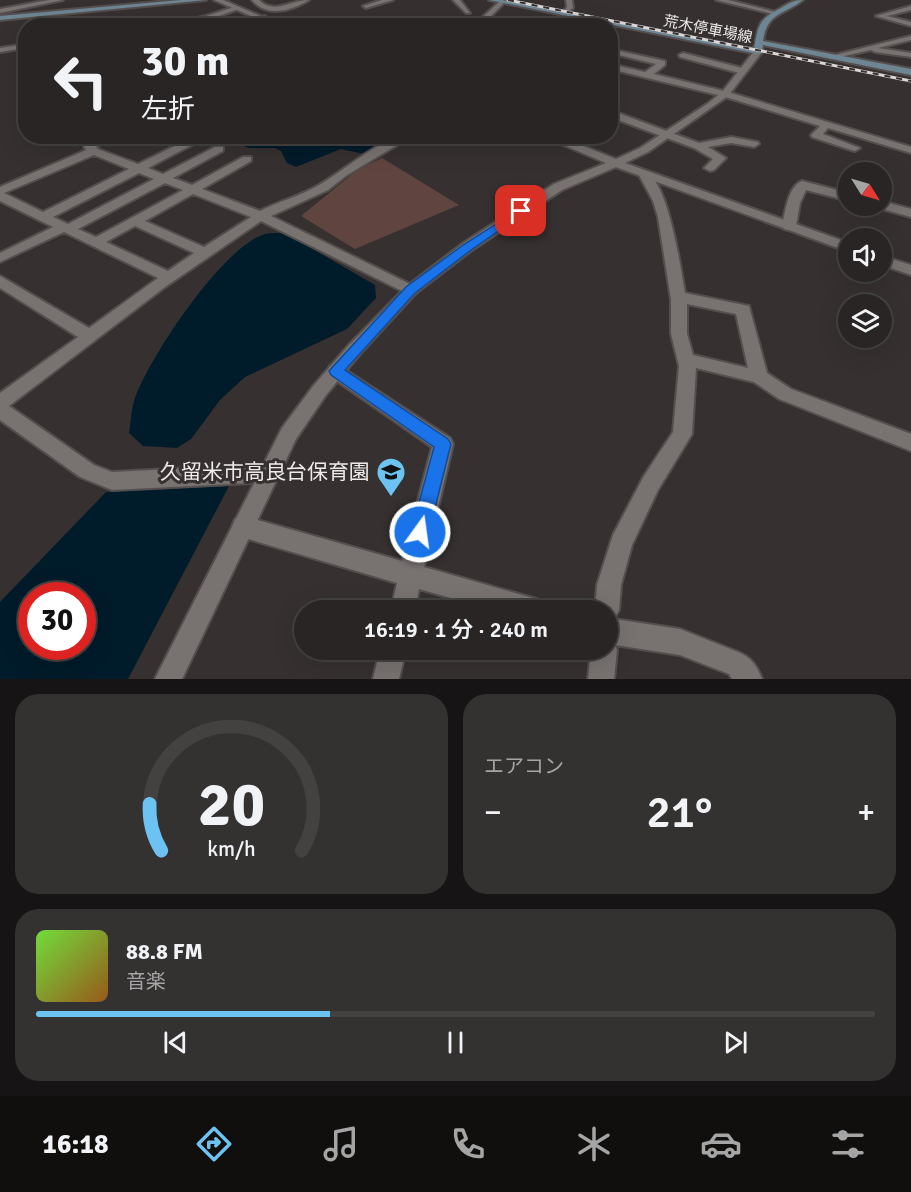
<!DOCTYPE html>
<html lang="ja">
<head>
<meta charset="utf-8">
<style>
  body { margin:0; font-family:Signika,"Noto Sans JP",sans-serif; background:#343131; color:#f1f3f6; height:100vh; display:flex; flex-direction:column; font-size:22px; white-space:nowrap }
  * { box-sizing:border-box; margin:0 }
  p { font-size:20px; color:#a5a5a6 }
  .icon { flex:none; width:33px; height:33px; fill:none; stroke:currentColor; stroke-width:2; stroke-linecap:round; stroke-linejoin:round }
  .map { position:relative; height:679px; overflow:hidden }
  .side { display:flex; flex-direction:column; gap:15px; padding:15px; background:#161414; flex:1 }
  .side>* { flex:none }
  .top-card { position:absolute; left:18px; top:18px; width:600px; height:126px; border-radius:24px; box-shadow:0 6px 24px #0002,0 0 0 2px #444241; background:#282524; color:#f1f3f6; overflow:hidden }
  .needle { width:39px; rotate:127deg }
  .controls { position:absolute; left:838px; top:162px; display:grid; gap:12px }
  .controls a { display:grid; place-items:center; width:54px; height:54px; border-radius:50%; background:#282524; box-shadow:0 6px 24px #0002,0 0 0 2px #444241; font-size:30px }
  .speed { position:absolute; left:18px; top:582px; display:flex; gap:12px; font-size:30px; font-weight:700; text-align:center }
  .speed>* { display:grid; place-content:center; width:78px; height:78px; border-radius:50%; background:#282524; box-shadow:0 6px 24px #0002,0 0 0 2px #444241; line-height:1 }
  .speed .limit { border:9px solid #d22; background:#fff; color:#111 }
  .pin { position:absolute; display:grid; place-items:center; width:51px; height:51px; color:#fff; margin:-26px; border-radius:12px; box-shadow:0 3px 9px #0006 }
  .me { position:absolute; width:66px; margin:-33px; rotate:14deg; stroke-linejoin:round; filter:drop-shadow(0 0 4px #0008) }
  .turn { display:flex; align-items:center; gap:21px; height:126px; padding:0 24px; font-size:27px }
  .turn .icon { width:78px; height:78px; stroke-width:2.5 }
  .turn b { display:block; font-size:42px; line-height:51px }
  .big { font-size:45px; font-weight:600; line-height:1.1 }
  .side .tile { flex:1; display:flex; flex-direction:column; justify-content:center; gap:9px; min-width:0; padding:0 21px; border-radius:24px; background:#343131 }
  .side .dial { align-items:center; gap:0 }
  .dial svg { height:156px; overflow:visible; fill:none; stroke:#444241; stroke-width:7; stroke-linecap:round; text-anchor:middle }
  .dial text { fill:#f1f3f6; stroke:none }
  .song { display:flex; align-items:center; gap:18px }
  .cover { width:72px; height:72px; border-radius:9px; background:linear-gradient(135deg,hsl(100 70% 55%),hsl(30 70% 35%)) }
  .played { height:6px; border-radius:3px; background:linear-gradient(90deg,#6cc3f2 35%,#444241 35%) }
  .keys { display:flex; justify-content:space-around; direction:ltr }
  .heat { display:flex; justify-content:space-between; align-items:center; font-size:33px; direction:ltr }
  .side .tiles { flex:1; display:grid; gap:15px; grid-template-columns:1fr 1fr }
  .tile:last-child { grid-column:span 2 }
  .trip { position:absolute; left:294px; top:600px; width:324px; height:60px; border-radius:30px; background:#282524; box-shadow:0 6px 24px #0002,0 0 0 2px #444241; font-weight:600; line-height:60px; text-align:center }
  .dock { display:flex; height:96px; justify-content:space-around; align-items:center; background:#100f0e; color:#a5a5a6 }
  .dock .icon { width:42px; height:42px }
  .dock .active { color:#6cc3f2 }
  .dock b { font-size:27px; color:#f1f3f6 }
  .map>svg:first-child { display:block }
</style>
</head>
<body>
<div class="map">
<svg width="911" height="679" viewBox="0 0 911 679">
  <rect width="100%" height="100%" fill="#363130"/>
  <path fill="#60443f" d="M382,158l77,47 -104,44 -54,-33 55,-45z"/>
  <path fill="#001b2a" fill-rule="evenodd" d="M238,137h165l-34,18 -28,-6 -45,18 -9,-4 -6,-12 -6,-3h-26l-13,-5z
    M280,233l17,7 78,45 1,13 -29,31 -102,48 -25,23 -29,39 -14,9 -34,-2 -14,-13c2,-10 2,-22 5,-32 14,-42 86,-150 128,-166 5,-2 12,-2 18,-2z
    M229,486l-101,193h-128v-77l106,-110zM32,596h50v50h-50z"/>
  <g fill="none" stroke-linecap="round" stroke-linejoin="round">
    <g stroke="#544f4e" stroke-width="4">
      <path id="minor" d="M49,0h14l-63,13v-4z
        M252,0h7c15,15 32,0 50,0 -18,11 -42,18 -57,0z
        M382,0h11l-27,8 -3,-2z
        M453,0h7l10,13h-4z
        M566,0h6l1,8 -8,7h-4l6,-8z
        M716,0h12l52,13 -3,2z
        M500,1l5,1 -24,24h-8z
        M237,6l2,3c-25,9 -49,17 -76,17l43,-10z
        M911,6v4l-24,6 24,6v4l-35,-10z
        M265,16l2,3 -36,7h-20z
        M391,19l25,4c-6,2 -34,3 -42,3z
        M911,36v4l-33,8 33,5v4l-36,-5 -4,-2 -40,9 -4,-2z
        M26,44v4l-26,4v-4z
        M610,49l55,12v4l-11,9 74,18 183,55v6l-83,-25 -5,6 37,14 -5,3 -4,-1 -39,-13 -1,-2 9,-9 -98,-30 -112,-27v-5l35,8 11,-8 -46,-11z
        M683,53l63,16 1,2 -4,3 -63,-17 -1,-2z
        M610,110l89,33 32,-6 27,5 1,2 -5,3 -23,-4 -23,4 18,11 -12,12 -4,1 -6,-3 9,-9 -19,-11 -84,-31z
        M100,136h14l-18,11 2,2 40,15 57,-28h14l-61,32 15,6 52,-27h8v4l-50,27 19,7 51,-28h8v4l-49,28 58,22c19,-10 41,-15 59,-26 27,-15 61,-49 93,-49l-65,39 -19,15 -57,26 145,71 3,3 -3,3h-10l-145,-72 -96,66 -156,119 85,59 18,7 157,-8 7,3 3,6 -3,6 -7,3 -157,8 -32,-13 -80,-57v-27l78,-56 -78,-49v-12l89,52 69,-50 -94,-46 -64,30v-9l53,-26 -53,-26v-14l86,-37 -2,-3 1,-2zM94,155l35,14 -86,43 -39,-19zM139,173l15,6 -86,45 -15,-7zM165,183l18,7 -87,47 -18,-8zM193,194l58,23 -47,30 -59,-26zM135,226l59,27 -26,18 -62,-29z
        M645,172c23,7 36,98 40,121l64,13 18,67 24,16 120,45v17l-132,-52 -25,-17 -58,-14 -4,66 -34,56 -26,55 -11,40 -2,25 -5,9 66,10 58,23c13,5 19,14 24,27h-30l-3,-5 -49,-19 -65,-10 2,5 -3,29h-26l3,-29h17v-40h-13l2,-25 16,-50 31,-59 29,-44 6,-66 -8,-32v-34l-13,-83 -5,-16 -14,-26zM687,304l49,10 12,54 -55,-13 -6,-21z
        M802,181l47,12v8l-43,-11 -6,13 -4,23 -7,4 -5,-1 -2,-3c3,-13 6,-40 20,-45z
        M882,201l29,8v8l-33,-9 -2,-2h6z
        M336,364l114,74 3,6 -29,123 109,31 9,3 3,9h-52l-74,-21 -4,21h-24l6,-27 -162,-48 -3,-8 3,-8 8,-3 159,45 30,-114 -102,-71 -3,-5 3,-5z
        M380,650h26l-7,29h-26z"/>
    </g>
    <g stroke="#544f4e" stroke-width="4">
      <path id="tertiary" d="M214,0h9l61,26h-10z
        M755,50l7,2 -34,44 -80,56 -23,11 224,80v9l-233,-85 -54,23 -90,60 -56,43 -56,61 -34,41 -30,44 -114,240h-27l127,-251 32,-43 34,-39 58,-59 56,-43 92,-60 52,-21 -64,-27h16l58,23 24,-11 67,-44 15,-12z
        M882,256l29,9v10l-29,-10z"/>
    </g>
    <g stroke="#544f4e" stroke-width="4">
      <path id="secondary" d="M181,0h25l-206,20v-4z
        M489,0h13l252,49c4,-24 5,-30 27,-41 8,-5 13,-8 22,-8 -19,15 -36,12 -40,41l148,28v6l-148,-30 -1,7 -4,2z"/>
    </g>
    <use href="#minor" fill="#787271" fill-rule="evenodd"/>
    <use href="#tertiary" fill="#787271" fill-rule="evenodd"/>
    <use href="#secondary" fill="#6e8694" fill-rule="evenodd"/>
    <g stroke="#d9d6d5" stroke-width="3">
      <path id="rail" d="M508,0l403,81"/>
    </g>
    <use href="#rail" stroke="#363130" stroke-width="2" stroke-dasharray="6" stroke-linecap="butt"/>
  </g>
  <path fill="#1a73e8" stroke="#114b97" stroke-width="1.5" d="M521,208l4,1v4l-54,37 -56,43 -70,77 103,69 3,5 -22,88 -2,6 -7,3 -6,-3 -3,-6 23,-85 -103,-72 -2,-4 77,-84 57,-42z"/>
  <defs>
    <g id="school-pin" transform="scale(1.5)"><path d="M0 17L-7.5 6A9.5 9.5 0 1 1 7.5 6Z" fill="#6cc3f2" stroke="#363130"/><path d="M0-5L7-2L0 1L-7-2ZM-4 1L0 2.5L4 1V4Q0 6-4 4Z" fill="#111"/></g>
  </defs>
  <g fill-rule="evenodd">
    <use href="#school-pin" x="391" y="472"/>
  </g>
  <g text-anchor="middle" stroke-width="6" stroke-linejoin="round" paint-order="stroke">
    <g font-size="15" fill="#edeae9" stroke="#363130">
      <text transform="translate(708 29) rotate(11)" y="5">荒木停車場線</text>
    </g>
    <g font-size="21" fill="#edeae9" stroke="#363130" text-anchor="end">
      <text x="370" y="479">久留米市高良台保育園</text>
    </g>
  </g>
</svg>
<div class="controls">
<a><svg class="needle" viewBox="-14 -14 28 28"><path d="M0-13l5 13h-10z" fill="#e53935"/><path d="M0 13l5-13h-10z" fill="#a5a5a6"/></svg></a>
<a><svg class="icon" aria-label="sound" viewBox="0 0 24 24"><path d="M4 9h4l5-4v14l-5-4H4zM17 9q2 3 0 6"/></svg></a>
<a><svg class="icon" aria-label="layers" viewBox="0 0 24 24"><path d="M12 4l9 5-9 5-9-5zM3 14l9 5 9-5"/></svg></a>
</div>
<div class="speed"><div class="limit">30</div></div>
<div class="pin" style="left:521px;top:211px;background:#d93025"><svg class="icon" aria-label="arrive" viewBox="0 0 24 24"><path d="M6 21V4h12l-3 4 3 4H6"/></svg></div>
<svg class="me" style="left:420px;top:532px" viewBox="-20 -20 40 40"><circle r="17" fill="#1a73e8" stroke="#fff" stroke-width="3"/><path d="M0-11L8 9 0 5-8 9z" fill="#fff"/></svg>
<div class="trip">16:19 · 1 分 · 240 m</div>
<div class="top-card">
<div class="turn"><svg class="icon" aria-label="left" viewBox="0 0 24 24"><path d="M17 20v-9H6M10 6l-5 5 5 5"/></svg><div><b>30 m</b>左折</div></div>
</div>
</div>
<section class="side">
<div class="tiles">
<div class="tile dial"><svg viewBox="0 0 100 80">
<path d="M14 69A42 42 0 1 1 86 69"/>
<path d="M14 69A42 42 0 0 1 8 45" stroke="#6cc3f2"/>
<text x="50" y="56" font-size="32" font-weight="700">20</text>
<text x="50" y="72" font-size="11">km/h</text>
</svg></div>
<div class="tile"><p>エアコン</p>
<div class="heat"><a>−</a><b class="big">21°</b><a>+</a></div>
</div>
<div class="tile">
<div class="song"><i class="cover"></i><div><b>88.8 FM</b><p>音楽</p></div></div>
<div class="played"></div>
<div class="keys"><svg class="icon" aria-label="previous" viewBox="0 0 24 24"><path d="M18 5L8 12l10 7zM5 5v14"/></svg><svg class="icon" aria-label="pause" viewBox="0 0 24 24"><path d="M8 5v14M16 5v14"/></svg><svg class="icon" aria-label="next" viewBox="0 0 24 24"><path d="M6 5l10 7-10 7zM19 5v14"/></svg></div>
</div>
</div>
</section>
<nav class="dock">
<b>16:18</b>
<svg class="icon active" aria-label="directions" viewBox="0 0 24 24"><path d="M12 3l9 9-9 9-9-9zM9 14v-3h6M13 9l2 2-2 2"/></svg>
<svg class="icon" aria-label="music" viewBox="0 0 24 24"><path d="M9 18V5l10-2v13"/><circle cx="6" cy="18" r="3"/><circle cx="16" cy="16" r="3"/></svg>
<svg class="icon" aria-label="phone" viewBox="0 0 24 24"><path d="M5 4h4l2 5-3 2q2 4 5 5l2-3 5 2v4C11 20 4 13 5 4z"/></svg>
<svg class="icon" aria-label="climate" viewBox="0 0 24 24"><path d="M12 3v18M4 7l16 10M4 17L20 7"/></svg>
<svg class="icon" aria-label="car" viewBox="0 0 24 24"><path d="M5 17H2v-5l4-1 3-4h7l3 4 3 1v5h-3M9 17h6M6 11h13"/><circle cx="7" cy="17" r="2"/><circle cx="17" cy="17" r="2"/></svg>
<svg class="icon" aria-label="filters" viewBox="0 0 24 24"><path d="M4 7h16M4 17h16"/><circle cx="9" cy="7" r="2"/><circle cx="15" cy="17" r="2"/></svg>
</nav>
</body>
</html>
